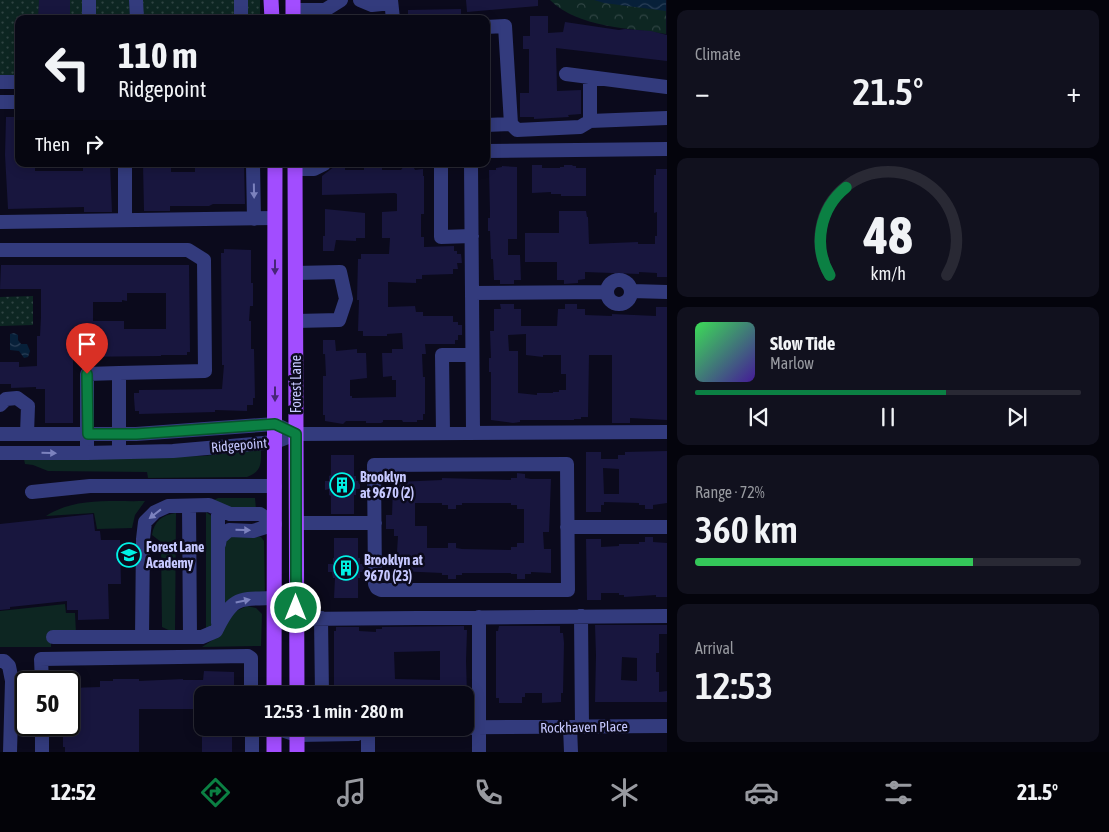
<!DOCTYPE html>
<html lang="en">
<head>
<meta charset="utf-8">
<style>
  body { margin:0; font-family:"Asap Condensed",sans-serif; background:#11111e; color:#f1f3f6; height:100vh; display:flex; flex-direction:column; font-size:19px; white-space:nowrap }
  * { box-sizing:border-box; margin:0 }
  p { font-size:16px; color:#989aa0 }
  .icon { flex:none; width:28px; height:28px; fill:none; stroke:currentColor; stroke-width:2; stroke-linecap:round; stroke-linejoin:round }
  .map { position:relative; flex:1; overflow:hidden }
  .details { display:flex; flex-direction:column; gap:10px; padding:10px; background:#04040c; width:442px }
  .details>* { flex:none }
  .hud { position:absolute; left:15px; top:15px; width:475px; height:152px; border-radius:10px; box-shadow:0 2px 12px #0003,0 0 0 1px #292934; background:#080815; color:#f1f3f6; overflow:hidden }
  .speed { position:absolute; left:15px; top:671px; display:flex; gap:10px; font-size:25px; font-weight:700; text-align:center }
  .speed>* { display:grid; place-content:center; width:65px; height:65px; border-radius:50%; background:#080815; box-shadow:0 2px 12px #0003,0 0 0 1px #292934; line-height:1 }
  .speed .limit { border:2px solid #111; border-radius:8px; background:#fff; color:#111 }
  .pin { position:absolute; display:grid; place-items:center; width:42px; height:42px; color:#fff; margin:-51px -21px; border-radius:50% 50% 50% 0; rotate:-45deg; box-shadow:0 0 5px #0007 }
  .pin .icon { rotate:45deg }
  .me { position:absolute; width:55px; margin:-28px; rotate:0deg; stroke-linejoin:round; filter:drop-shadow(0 0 4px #0008) }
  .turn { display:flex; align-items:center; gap:18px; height:105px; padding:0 20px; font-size:22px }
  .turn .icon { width:65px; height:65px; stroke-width:2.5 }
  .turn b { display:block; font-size:35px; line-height:42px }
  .then { display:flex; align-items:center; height:48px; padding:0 20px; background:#0003; gap:10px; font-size:19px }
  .big { font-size:38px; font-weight:600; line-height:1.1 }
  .details .card { flex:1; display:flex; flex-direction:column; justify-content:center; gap:8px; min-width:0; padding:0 18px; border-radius:10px; background:#11111e }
  .details .dial { align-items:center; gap:0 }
  .dial svg { height:130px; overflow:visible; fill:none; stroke:#292934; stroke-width:7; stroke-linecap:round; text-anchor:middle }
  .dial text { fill:#f1f3f6; stroke:none }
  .song { display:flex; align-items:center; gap:15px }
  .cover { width:60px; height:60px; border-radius:8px; background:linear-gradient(135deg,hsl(130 70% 55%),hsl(260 70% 35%)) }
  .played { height:5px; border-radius:2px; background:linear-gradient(90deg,#0b8043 65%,#292934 65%) }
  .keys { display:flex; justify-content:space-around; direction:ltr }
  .heat { display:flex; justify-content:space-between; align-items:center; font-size:28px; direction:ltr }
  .charge { height:8px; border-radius:4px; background:linear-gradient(90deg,#34c759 72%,#292934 0) }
  .trip { position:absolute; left:194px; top:686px; width:280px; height:50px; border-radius:10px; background:#080815; box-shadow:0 2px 12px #0003,0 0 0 1px #292934; font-weight:600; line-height:50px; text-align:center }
  .menu { display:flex; height:80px; justify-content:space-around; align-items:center; background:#030308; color:#989aa0 }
  .menu .icon { width:35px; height:35px }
  .menu .on { color:#0b8043 }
  .menu b { font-size:22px; color:#f1f3f6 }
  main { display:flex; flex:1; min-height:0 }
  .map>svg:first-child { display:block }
</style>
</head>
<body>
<main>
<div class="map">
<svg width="667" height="752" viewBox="0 0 667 752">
  <defs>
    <pattern id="forest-crowns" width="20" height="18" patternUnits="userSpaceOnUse" patternTransform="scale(1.25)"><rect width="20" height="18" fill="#0d2622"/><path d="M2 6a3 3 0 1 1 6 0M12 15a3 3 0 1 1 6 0" fill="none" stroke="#2f4443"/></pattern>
    <pattern id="park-dots" width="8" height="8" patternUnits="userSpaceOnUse" patternTransform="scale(1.25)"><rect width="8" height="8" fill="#0d2622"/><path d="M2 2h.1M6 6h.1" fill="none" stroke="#2f4443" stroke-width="1.8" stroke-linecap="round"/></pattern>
    <pattern id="water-waves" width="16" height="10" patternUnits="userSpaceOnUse" patternTransform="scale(1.25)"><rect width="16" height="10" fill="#072039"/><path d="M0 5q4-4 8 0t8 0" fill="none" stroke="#2a3f57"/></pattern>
  </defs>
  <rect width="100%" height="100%" fill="#0b0a1c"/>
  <path fill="#0d2622" d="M261,449c0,15 1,22 -14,28l-99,1 -1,-6 -99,-1 -15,-6 -8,-1 -1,-5 180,-3z
    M218,498h37l1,11h-24l-18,-9z
    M145,501l-10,14 -3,13 -35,1 -3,-16 -48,3c29,-19 66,-14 99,-15z
    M206,512l7,5 2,102 -4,7 -5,4z
    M176,513l-1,120 -13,-6 -1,-85 -9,-7c2,-14 10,-20 24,-22z
    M240,536l21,1 3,4 1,55 -41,10v-61l1,-6 5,-2z
    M65,604l1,9h9l1,20h-25v14h-51v-36z
    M247,606l9,2 6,6 -1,32 -59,1 18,-12 14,-23z"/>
  <path fill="url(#forest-crowns)" d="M550,0h116v34c-36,-6 -88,-6 -116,-34z"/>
  <path fill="url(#park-dots)" d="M0,0h260v19h-241v69h-19z
    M33,296v29l-33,1v-29z"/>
  <path fill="url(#water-waves)" d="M594,0h72v11l-62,-8z
    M14,333l4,2v5l3,4h6l3,7 -2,6 -4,1 -5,-7 -9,-1v-16z"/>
  <path fill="#18163e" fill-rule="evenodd" d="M39,0h31v19h-32z
    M466,0h72v6l-71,6z
    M461,9v10h-53v-9z
    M530,16h18v17l15,-1 2,-10 54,8 6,-1 26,2 16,4v26l-111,-13 1,43 24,-1v24l-13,1 1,2 -35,2v-2h-14v-24h9v-44h-6v-13h7z
    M6,117h13v47h16v7h48v-6h2v-1h25l2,48h-28v-5l-76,2 -3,-54z
    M143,164h28v8h24v-8h49l1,40h-32l-4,2h-39v5h-26z
    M532,165h10v3h18v-1h4v-2h9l-1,1h4v2h10v28h-25v-2h-10v-2l-19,1z
    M335,166h6v2h4v2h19v-2l18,-1v3h19l3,-4h9l2,4 8,-1v7h1v38h-3v23h3v10l30,-1v5h3v3h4l1,9h-5l1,6h-5v5l-31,1v4h-6v4l-28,-1v25l27,-1 1,6h7v4h30v6h5v3h4v10h-4v5h-3v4h-30l1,10h-4l1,23h2v37h-2v6h-6v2h-14l-1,-2h-19v2l-2,1h-15v-2h-20l-3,3 -18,-3v-6h-2v-39h3l-1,-22h-2v-14h12l1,11 21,-2v4h9l1,25 -17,2v16h2v2l44,-1v-17h-4v-4l-9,1 -1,-24h10v-4h11l-1,-16 -15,1v2h-24v-5h-5l1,-31h-2l1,-41h3v-5h28l1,-16h-8v-26l15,-1v-17l-2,-1 -73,2v-19z
    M502,166l15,1v72h-9v16h12l1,25h-7v4h-14v-4h-6l-1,-21h-2l-1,-28h-2v-13h2v-6l-1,-42h7v-2l6,-1z
    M656,169h11v108h-10v-4l-18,-1v2l-54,-2v7l-7,1v3l-14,1v-4h-7v-18h-32v-29h34v-22h27l1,6h1l1,27 49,-2v2h17v-8h2v-24l-3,1v-38h2z
    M325,209l40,4v25h-9v3l-20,-1 -2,11h-11v-15h2z
    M224,249l27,1v33h2v23h-3l-1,15h2v28h3l1,49h-2v7h-6v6l-32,-1v2l-76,2v-3h-4l-1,-13v-5h5v-3l83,-1 2,-24h-2l-1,-112h3z
    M1,265h188l1,87h-3v3h-26v1l-88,1v66h-28v-34h-9v-2l-25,1v-4h-11v-22h19v5l18,-1v-30h3l1,-19v-28h-41zM127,293h39v36h-42v-8h-31v-19h29v-2l5,1z
    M500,304h14v5h7v17h36l1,-17h7v-5h12v5h8v6l27,1v-2l44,2v-9h11v113l-37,-2v5h-18v-68h-23l-1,62h-7v2h-7v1h-54v2l-7,1 -22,-3v-48h-2v-14h2l-1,-27h4v-22h7zM526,334v21l17,2v-2h18v19h5v16h-7v2h-6v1h-16v2l-19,-2v-42h-9l-1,-16z
    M667,451v52l-14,2v4h-8v-4h-6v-2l-35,-1v3h-3v7h-15v-60h15v7h17v-4h7v-3zM603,468l16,1v25h-15z
    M331,455h23v21h2v5h4v8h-4v6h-2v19h-23v-18l-2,-1v-6l-4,1v-9h4v-5l2,-1z
    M517,473l8,1v4l6,1h20l-2,53h-6l1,17h7v24l-20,-1v2h-6v5h-8v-5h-6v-1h-49v2h-6v4h-8v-4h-6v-2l-44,-2v-5h-5v-14h4l1,-16h-4v-7h-8v-14h6l1,-28h4v-5l45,-2v-2l69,2v-2h6zM415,503h27v2h6v4h8v-4h6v-2h49v2h6v4h7v34h-7v4h-6v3l-49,-1 -6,-1v-5h-8v5h-21v-22h-12z
    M93,514l2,17h5l1,9h19l1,44h-13l1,35 -31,1v-10h-11v-9l-57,6v2l-10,1v-86z
    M645,537h8v5l14,1v54h-11v-2l-32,2v-2h-5v-2h-18v7h-14l-1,-61h15v8l18,-1v-2h20v-2h6z
    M334,538h24v20h2v6h4v8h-4v6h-2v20h-24l1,-20h-2l-1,-6h-4v-8h5v-6h1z
    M595,625h72v9h-8v19h-3v19h3v20l8,-1v11h-72l1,-47zM622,657l15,1v23l-16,-1z
    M464,626v4h3l-1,31 1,34h-133v-64h2v-4h23v4l17,1v-3h6v-2zM440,651v29l-45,-1 -1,-27z
    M499,626h61v7h3l1,10 -1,50h-2v9l-19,1v-10h-17v4h-3v6h-23v-5h-3v-67h2z
    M204,671l30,1v16h-3v7h-29v14h-63v43h-74v-5h-2v-22h6v-37l31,-1v-6h13v-2h26v2l44,-2v1h20z
    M202,728h30v24h-30z"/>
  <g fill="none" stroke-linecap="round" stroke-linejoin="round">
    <path stroke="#333b7d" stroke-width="14" d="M89,0v19
      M136,0l1,19
      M241,0v19
      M360,0l12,5 19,-2
      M391,0l2,19
      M293,10h32l16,-10
      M486,27l19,-1 6,98
      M566,74l101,13
      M0,82h19
      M0,102h19
      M590,121v-43
      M486,125l25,-1 6,6 63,-3 10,-6 77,-3
      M486,151l181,-2
      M125,164v56
      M253,164l1,55
      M441,164v73l31,-1
      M471,164l1,129 135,-1
      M295,169h19l10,-5
      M0,222l275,-4
      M0,250h188l16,10 1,111 -86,2v79
      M295,273l45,-1 6,27 -7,21 -43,1
      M607 292a12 12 0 1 1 24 0a12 12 0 1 1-24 0Z
      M632,291l35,1
      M472,293l1,140
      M0,405l6,-6 11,-1 11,8 -1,28
      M443,433l-1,-78h30
      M0,434h136l139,-10 21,10
      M0,453h87l86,-2 102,-9 21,-8 371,-2
      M87,453v-79l32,-1
      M567,464l1,126h-187l-4,-2 -2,-4 -1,-119z
      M32,492l58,-6h185
      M189,506l1,131
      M218,509v114
      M296,523h79
      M567,527h100
      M219,544l1,-6 9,-8 24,1 22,-7
      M581,616l1,111
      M479,617v135
      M321,618l1,77
      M296,619l371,-3
      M53,637h149l14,-6c17,-35 22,-32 58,-33
      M142,637l1,-98 2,-17 10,-10 13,-6 41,-1 21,9h30l15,10
      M0,661h4l5,5 3,15 -2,71
      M42,682l-1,-23 207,-3 3,2v37
      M42,725v27
      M570,727l1,25
      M252,728v24
      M276,728l21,7 60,-1 11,-6 299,-2
      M368,728v24"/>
    <path stroke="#a24dff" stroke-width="15" d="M271,0l1,19
      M293,0v19
      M295,164l2,531
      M274,695l1,-531
      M274,752v-24
      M297,752v-24"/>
  </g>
  <defs><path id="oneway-solid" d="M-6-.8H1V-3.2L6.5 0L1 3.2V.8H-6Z" transform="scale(1.25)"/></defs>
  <g fill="#7c82be">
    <use href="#oneway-solid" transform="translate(254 191) rotate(89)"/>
    <use href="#oneway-solid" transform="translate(49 453) rotate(1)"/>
    <use href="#oneway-solid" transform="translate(155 514) rotate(142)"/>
    <use href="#oneway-solid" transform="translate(243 530) rotate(1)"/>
    <use href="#oneway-solid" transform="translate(243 601) rotate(-12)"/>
  </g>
  <g fill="#472577">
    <use href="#oneway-solid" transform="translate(275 267) rotate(90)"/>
    <use href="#oneway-solid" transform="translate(275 394) rotate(90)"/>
  </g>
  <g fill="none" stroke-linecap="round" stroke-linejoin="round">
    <g stroke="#07532c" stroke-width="12">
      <path id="route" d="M87,374l1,60h48l139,-10 21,10v174"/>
    </g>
    <use href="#route" stroke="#0b8043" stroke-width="9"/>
  </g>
  <defs>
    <g id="building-ring" transform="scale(1.25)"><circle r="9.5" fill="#0b0a1c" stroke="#00f1e5" stroke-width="1.5"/><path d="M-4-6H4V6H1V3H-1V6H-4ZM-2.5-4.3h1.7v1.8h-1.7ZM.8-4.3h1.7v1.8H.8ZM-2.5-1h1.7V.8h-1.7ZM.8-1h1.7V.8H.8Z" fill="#00f1e5"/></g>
    <g id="school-ring" transform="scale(1.25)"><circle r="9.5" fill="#0b0a1c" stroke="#00f1e5" stroke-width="1.5"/><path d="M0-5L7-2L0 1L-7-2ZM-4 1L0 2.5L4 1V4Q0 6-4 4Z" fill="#00f1e5"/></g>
  </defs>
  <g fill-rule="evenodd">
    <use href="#building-ring" x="342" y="485"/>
    <use href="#school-ring" x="129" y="555"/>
    <use href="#building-ring" x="346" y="568"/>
  </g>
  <g text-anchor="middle" stroke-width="5" stroke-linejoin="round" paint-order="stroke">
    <g font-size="14" fill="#c6c8ff" stroke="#0b0a1c">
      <text transform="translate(296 384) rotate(-90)" y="5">Forest Lane</text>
      <text transform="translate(239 445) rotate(-5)" y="5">Ridgepoint</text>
      <text transform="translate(584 727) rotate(-1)" y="5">Rockhaven Place</text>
    </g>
    <g font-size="14" font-weight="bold" fill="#c6c8ff" stroke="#0b0a1c" text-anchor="start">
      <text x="360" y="482">Brooklyn<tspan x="360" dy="16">at 9670 (2)</tspan></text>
      <text x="146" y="552">Forest Lane<tspan x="146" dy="16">Academy</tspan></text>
      <text x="364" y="565">Brooklyn at<tspan x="364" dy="16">9670 (23)</tspan></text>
    </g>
  </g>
</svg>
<div class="speed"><div class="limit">50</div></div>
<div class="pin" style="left:87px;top:374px;background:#d93025"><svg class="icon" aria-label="arrive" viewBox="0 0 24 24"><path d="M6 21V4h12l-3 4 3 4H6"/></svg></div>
<svg class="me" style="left:296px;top:608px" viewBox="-20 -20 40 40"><circle r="17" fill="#0b8043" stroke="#fff" stroke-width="3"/><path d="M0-11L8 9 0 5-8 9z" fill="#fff"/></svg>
<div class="trip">12:53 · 1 min · 280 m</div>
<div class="hud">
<div class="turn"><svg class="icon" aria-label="left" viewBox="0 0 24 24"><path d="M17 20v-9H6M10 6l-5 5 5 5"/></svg><div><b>110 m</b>Ridgepoint</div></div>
<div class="then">Then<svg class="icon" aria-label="right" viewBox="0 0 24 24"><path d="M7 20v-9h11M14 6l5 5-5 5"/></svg></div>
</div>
</div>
<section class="details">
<div class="card"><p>Climate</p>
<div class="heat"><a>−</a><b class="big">21.5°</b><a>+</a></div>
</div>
<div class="card dial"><svg viewBox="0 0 100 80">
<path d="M14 69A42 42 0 1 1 86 69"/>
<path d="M14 69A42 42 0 0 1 24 15" stroke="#0b8043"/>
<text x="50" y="56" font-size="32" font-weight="700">48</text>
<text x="50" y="72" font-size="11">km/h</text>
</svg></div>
<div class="card">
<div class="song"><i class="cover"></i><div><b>Slow Tide</b><p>Marlow</p></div></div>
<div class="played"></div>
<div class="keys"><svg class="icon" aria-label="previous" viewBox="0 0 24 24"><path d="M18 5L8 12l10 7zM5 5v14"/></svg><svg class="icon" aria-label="pause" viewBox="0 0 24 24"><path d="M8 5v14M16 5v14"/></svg><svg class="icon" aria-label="next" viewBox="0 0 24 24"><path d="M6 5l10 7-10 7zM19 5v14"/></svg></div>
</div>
<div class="card"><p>Range · 72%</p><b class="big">360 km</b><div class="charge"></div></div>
<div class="card"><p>Arrival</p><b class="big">12:53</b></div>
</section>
</main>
<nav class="menu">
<b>12:52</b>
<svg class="icon on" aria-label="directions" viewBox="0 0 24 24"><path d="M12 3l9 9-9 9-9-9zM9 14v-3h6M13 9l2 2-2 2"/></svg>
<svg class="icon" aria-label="music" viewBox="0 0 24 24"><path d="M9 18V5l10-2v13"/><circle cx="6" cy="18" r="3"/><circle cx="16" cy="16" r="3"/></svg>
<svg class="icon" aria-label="phone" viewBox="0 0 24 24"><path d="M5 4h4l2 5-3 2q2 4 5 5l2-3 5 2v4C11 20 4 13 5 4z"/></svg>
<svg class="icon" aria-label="climate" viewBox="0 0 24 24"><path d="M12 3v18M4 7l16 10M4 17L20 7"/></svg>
<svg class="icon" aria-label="car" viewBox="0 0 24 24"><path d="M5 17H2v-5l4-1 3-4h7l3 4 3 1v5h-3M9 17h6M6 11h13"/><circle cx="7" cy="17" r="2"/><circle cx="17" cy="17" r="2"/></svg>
<svg class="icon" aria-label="filters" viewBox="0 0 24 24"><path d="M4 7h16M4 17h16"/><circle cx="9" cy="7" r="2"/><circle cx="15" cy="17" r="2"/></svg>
<b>21.5°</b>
</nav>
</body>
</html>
